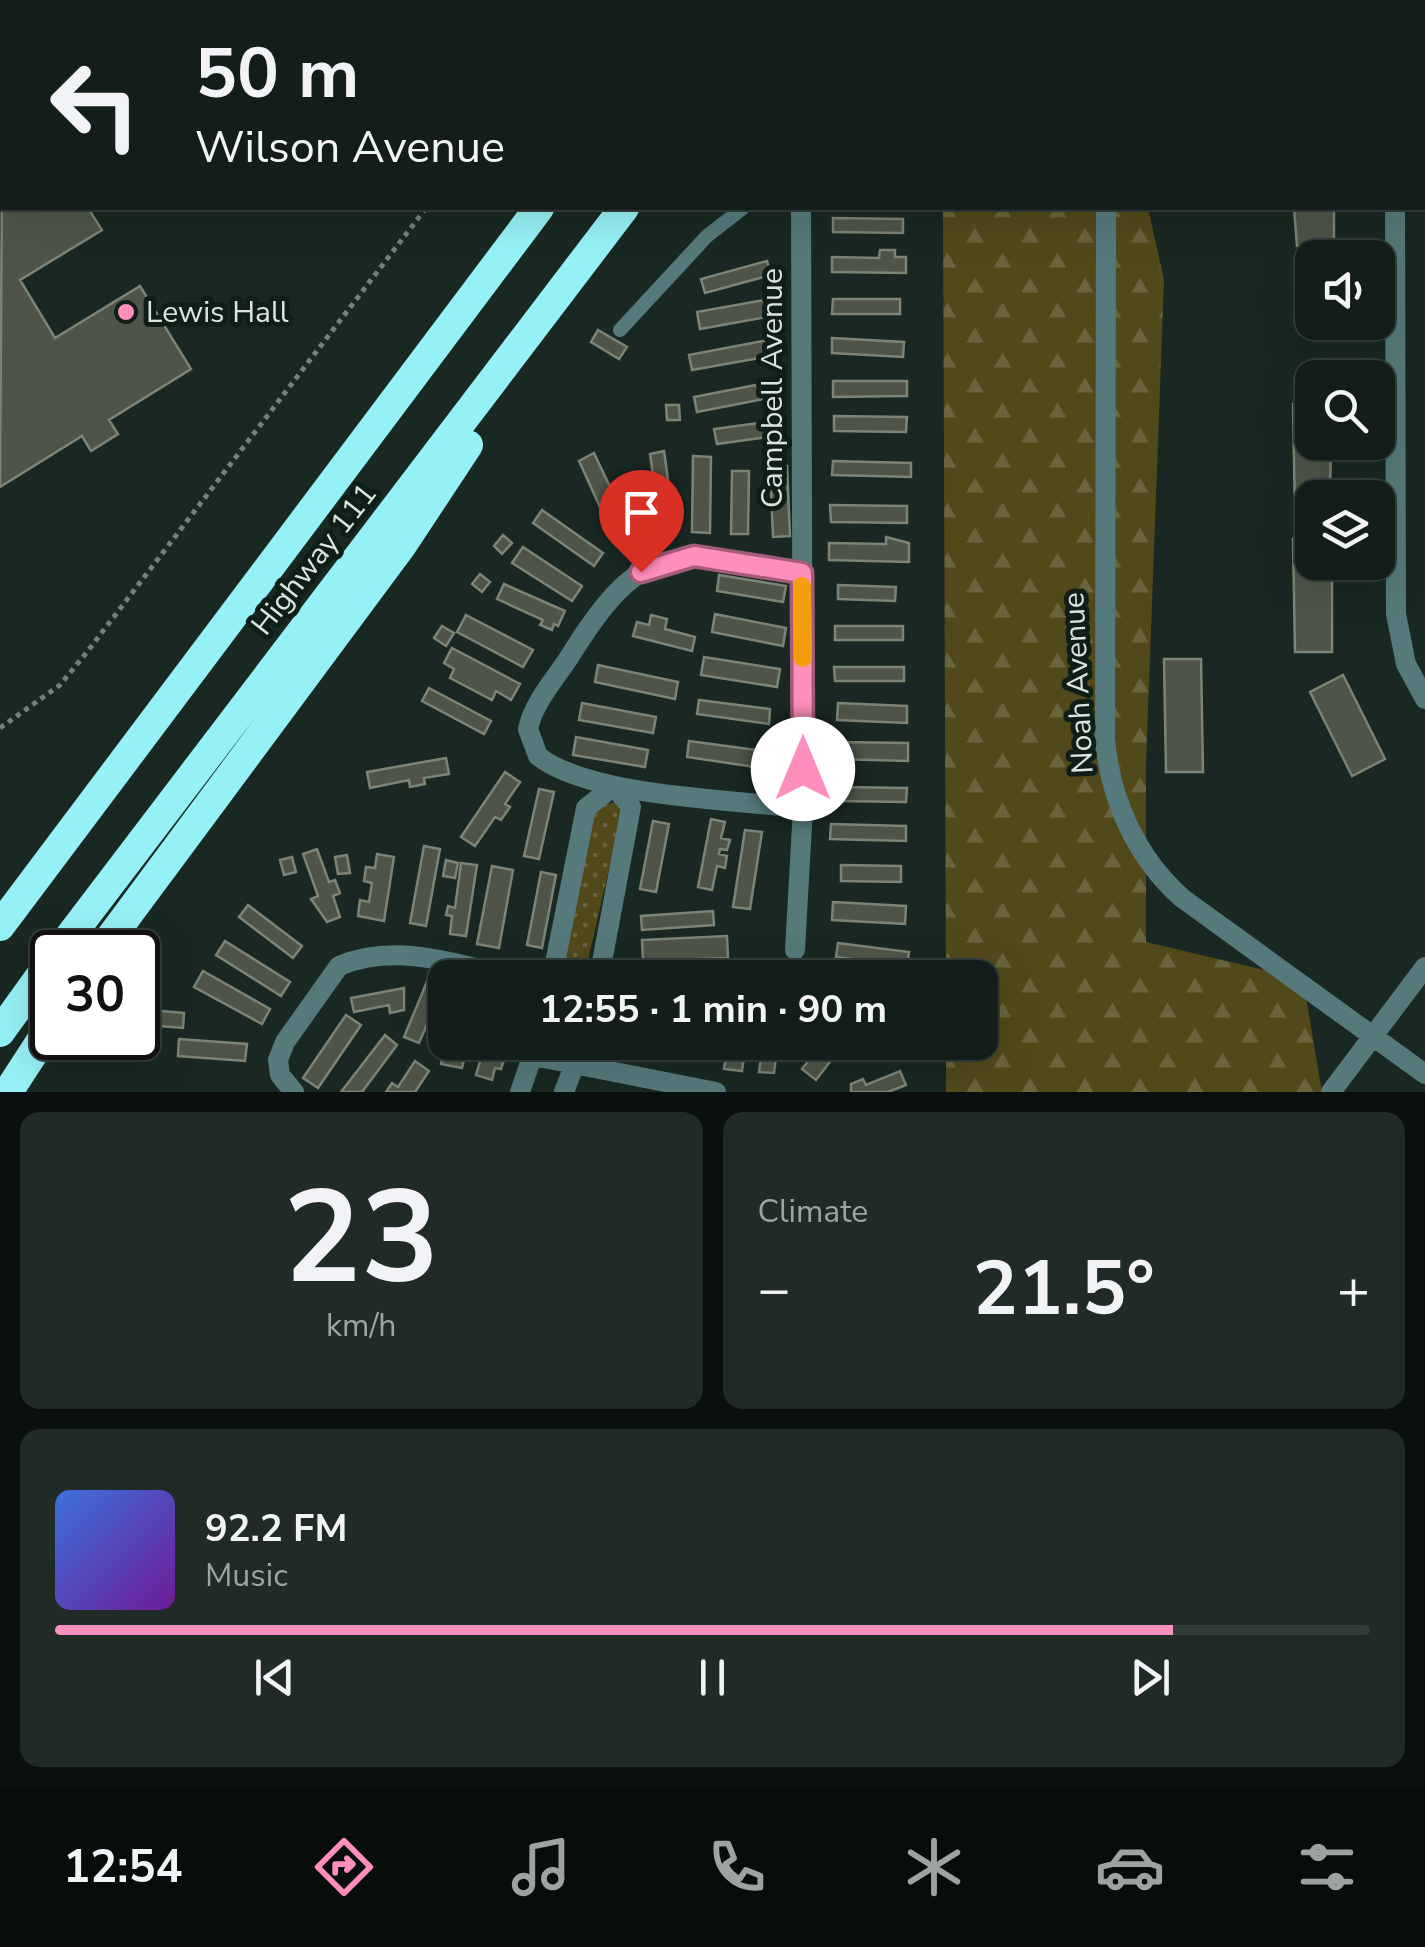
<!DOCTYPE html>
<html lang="en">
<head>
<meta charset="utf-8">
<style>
  body { margin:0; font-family:"Nunito Sans",sans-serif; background:#202b27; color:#f1f3f6; height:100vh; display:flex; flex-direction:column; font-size:38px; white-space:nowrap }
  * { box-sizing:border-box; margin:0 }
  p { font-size:32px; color:#9da2a2 }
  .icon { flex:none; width:55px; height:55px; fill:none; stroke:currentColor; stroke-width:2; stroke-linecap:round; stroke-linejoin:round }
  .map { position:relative; height:1092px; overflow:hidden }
  .drawer { display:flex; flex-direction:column; gap:20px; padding:20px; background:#0a100e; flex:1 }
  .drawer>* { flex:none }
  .top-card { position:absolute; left:0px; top:0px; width:1425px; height:210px; box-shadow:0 10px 40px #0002,0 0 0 2px #323c39; background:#131e1a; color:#f1f3f6; overflow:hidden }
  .buttons { position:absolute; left:1295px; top:240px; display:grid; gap:20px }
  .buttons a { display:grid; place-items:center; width:100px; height:100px; border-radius:20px; background:#131e1a; box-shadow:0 10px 40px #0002,0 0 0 2px #323c39; font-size:50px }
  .speed { position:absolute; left:30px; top:930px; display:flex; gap:20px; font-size:50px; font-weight:700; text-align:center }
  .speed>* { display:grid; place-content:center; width:130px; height:130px; border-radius:50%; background:#131e1a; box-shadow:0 10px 40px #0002,0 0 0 2px #323c39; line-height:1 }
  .speed .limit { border:5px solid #111; border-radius:15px; background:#fff; color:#111 }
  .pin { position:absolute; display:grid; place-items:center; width:85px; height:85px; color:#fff; margin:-102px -42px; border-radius:50% 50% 50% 0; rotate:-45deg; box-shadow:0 0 10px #0007 }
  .pin .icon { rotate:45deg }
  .me { position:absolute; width:110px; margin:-55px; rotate:0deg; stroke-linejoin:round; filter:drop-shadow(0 0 8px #0008) }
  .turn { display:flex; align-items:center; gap:35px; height:210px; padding:0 30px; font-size:45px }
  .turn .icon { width:130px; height:130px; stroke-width:2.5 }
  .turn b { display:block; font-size:70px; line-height:85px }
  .big { font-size:75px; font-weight:700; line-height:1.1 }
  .drawer .tile { flex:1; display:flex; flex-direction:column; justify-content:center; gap:15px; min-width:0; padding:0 35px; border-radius:20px; background:#202b27 }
  .drawer .dial { align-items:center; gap:0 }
  .dial b { font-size:130px; line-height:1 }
  .song { display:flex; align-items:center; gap:30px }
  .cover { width:120px; height:120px; border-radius:15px; background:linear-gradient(135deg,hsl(220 70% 55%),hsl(280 70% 35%)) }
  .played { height:10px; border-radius:5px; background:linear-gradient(90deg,#fe8ebc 85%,#323c39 85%) }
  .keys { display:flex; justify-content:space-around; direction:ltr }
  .heat { display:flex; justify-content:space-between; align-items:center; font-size:55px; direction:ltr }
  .drawer .tiles { flex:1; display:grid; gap:20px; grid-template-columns:1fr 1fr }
  .tile:last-child { grid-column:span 2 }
  .trip { position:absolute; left:428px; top:960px; width:570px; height:100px; border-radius:20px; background:#131e1a; box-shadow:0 10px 40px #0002,0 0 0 2px #323c39; font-weight:700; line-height:100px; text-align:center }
  .dock { display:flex; height:160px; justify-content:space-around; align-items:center; background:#080c0a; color:#9da2a2 }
  .dock .icon { width:70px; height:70px }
  .dock .active { color:#fe8ebc }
  .dock b { font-size:45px; color:#f1f3f6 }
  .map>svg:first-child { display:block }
</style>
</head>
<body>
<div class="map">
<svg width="1425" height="1092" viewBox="0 0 1425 1092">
  <defs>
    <pattern id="grass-dots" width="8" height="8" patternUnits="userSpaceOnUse" patternTransform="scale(2.5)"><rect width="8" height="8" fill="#52491b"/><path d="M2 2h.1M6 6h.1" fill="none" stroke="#6a633c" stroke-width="1.8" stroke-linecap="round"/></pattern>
    <pattern id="forest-firs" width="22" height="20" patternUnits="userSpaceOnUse" patternTransform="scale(2.5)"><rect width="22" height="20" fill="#52491b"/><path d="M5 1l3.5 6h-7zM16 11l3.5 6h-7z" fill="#6a633c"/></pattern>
  </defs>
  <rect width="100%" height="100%" fill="#192822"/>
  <path fill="url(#grass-dots)" d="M615,802l8,7 -39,168h-19l-3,-5 29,-154 9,-12z"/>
  <path fill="url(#forest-firs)" d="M943,208h205l16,72 -18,484v178l157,37 19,113h-376v-49l34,-1v-64l-34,-1z"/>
  <path fill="#4e5548" stroke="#7b8475" stroke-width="2.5" d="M142,0h180l-184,2z
    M2,174v34h86l14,22 -82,50 35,58 85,-52 51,83 -82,51 9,14 -27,17 -9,-15 -82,51z
    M1294,208h40v38h-37z
    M833,218l70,1v14l-70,-1z
    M880,250h15v7h11v16l-74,-1v-15l47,1z
    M767,261l4,14 -66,18 -4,-14z
    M769,299l3,17 -72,13 -3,-17z
    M833,299h67v15h-68z
    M598,330l29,17 -8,12 -28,-17z
    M832,338l72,4 -1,15 -71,-4z
    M768,340l3,16 -79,14 -3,-15z
    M833,381h74v15l-74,1z
    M761,384l3,15 -67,13 -3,-15z
    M1293,404h19v38h19l-1,56h-18v19h-17z
    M666,405h13l1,15h-13z
    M834,416l73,1 -1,15 -72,-1z
    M780,420l2,15 -65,9 -3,-15z
    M664,451l10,71 -14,1 -10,-69z
    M594,453l33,70 -16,8 -32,-70z
    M693,456l18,1 -1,76 -18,-1z
    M833,461l78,2v14l-79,-2z
    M787,466l3,70 -17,1 -3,-70z
    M732,471h17l-1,63h-17z
    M830,505l77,1v17l-76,-1z
    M542,510l61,43 -9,13 -61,-43z
    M503,535l9,8 -10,11 -8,-8z
    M886,537l23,6v19l-80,-2v-17l57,1z
    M1293,539h19v23h20v90h-37z
    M523,547l59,39 -10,15 -60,-38z
    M480,574l10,8 -8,10 -10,-8z
    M719,575l67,11 -3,16 -66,-11z
    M504,584l61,27 -7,15 -4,-2 -2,6 -12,-5 3,-5 -46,-21z
    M838,585l58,2 -1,14 -57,-2z
    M715,614l71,14 -3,18 -71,-14z
    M466,615l67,35 -10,17 -66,-35z
    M651,615l16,4 -2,10 30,8 -3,14 -59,-15 4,-14 12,3z
    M442,626l12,7 -8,13 -12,-8z
    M835,626h68v14h-68z
    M452,648l68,36 -9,16 -15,-9 -4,9 -42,-22 4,-9 -10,-6z
    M704,657l76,12 -3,18 -76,-12z
    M1164,659h37l2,113h-37z
    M598,665l80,17 -3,17 -80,-17z
    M834,667h70v14h-69z
    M1343,675l42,84 -33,17 -42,-84z
    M429,688l62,33 -7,13 -62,-33z
    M699,700l71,9 -1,15 -72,-10z
    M582,703l74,14 -3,16 -74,-13z
    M838,703l69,3v17l-70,-3z
    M576,737l72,13 -3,17 -72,-12z
    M689,741l75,10 -2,17 -75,-11z
    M836,742l72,1v18l-72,-2z
    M446,758l3,16 -25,4 1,6 -15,3 -1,-7 -39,8 -3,-16z
    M505,772l15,10 -15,22 5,3 -9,13 -6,-3 -20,29 -14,-9z
    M838,787l69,1 -1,14 -68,-1z
    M539,789l15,3 -15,67 -15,-3z
    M711,819l14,3 -4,16 9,2 -3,10 -7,-1 -1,5 8,2 -2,12 -8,-2 -5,24 -14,-3z
    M653,821l16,3 -13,68 -16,-3z
    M831,824l75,2v15l-76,-2z
    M745,830l17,2 -12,77 -17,-2z
    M424,846l16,3 -14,77 -16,-3z
    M317,849l12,33 6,-2 5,13 -7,3 7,21 -13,5 -16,-23 7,-3 -15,-42z
    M377,854l17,3 -10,64 -26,-5 2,-16 9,2 3,-19 -8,-2 2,-14 9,1z
    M347,855l3,18 -12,1 -3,-17z
    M292,857l4,15 -12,3 -4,-15z
    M446,860l12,3 -3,15 -12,-2z
    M461,863l16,2 -11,71 -16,-2 2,-18 -6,-1 2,-9 7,2z
    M841,865l60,1v16l-60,-1z
    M492,866l21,4 -14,78 -22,-4z
    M541,872l15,3 -14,73 -15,-3z
    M833,902l73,4 -1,18 -73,-4z
    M248,905l54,41 -9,12 -54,-41z
    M713,911l1,14 -72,5 -1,-14z
    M727,936l1,22 -85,3 -1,-21z
    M225,941l65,41 -9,14 -65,-41z
    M838,943l71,9 -2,14 -71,-9z
    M203,971l67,38 -8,15 -68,-37z
    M428,979l16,6 -25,58 -15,-6z
    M404,988v22l-14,3 -1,-8 -35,7 -3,-14z
    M161,1011l23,2 -1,15 -23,-2z
    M346,1015l15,10 -43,63 -15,-10z
    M385,1035l12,10 -35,47h-21z
    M179,1039l68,5 -2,17 -67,-5z
    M446,1042h22l-6,26 -21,-4z
    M486,1042h17l-5,16 6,2 -3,9 -6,-1 -3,12 -16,-5z
    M691,1042h19l-3,18 -18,-2z
    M728,1042h18l-4,29 -18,-2z
    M763,1042h15l-4,31 -15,-1z
    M823,1042h22l-29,38 -14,-11z
    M415,1061l14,10 -14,21h-29l6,-9 6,4z
    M900,1071l6,14 -18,7h-37v-8l12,-5 3,6z"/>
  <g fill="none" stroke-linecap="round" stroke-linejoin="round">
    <path stroke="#74807b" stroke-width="5" stroke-dasharray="5 5" stroke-linecap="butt" d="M518,2v-2
      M0,728l60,-43 27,-33 339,-444"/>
    <path stroke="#56797b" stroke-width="14" d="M620,330l87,-94 36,-28"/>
    <path stroke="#56797b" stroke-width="20" d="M1395,0v2
      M1113,2l1,-2
      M1106,208l-1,531c5,60 31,118 77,159l243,176
      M1395,208l1,406 10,50 19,35
      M802,573c-128,-20 -157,-38 -232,83 -14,22 -37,47 -42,73l10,27c52,41 197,44 265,52
      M795,950l8,-142 -2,-600
      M552,978l34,-170 28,-22
      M599,978l32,-171 -17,-21
      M534,1056l182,36
      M294,1092l-14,-17 -2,-15 7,-18 54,-76c57,-24 118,-2 176,12
      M520,1092l17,-50
      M564,1092l19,-50
      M1331,1092l94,-125"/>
    <path stroke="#96f1f6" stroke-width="30" d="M693,2l2,-2
      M776,2l2,-2
      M0,926l539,-718
      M58,952l566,-744
      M100,952l302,-407 66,-100
      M0,1032l52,-72
      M8,1092l44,-68"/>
  </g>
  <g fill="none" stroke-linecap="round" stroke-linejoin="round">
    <g stroke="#a55c7a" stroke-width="25">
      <path id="route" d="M641,572l53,-16 108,17 1,196"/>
    </g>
    <use href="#route" stroke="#fe8ebc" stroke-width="18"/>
    <path stroke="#f59e0b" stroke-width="18" d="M802,586l1,72"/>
  </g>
  <circle fill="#fe8ebc" stroke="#101e18" stroke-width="4" cx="126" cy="312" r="10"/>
  <g text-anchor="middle" stroke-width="10" stroke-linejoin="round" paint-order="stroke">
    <g font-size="30" fill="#dbe5e0" stroke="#101e18" text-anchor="start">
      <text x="146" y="322">Lewis Hall</text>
    </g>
    <g font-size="30" fill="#dbe5e0" stroke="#101e18">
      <text transform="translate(772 388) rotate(-90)" y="10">Campbell Avenue</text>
      <text transform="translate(314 559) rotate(-52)" y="10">Highway 111</text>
      <text transform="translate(1078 683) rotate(-93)" y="10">Noah Avenue</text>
    </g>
  </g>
</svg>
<div class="buttons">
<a><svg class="icon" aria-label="sound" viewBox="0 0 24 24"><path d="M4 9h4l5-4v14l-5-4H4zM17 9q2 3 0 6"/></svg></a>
<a><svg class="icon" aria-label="search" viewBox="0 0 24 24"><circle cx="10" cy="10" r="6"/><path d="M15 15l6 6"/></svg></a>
<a><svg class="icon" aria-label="layers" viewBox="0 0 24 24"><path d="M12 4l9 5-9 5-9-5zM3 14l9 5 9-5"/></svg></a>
</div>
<div class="speed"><div class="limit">30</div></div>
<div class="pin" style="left:641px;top:572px;background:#d93025"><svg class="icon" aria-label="arrive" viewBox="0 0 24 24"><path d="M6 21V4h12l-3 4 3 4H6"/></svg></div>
<svg class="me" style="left:803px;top:769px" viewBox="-20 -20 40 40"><circle r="19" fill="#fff"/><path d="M0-13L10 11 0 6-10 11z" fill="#fe8ebc"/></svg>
<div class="trip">12:55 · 1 min · 90 m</div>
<div class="top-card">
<div class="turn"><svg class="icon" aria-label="left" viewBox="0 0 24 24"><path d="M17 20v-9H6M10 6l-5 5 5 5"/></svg><div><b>50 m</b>Wilson Avenue</div></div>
</div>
</div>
<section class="drawer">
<div class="tiles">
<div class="tile dial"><b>23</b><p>km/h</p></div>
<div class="tile"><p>Climate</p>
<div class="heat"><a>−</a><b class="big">21.5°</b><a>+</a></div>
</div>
<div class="tile">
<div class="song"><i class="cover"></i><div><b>92.2 FM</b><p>Music</p></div></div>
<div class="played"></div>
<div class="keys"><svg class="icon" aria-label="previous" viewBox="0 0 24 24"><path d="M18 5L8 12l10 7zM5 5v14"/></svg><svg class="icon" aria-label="pause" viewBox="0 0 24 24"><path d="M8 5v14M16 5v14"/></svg><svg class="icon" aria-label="next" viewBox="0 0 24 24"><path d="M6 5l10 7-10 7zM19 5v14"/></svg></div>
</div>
</div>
</section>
<nav class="dock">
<b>12:54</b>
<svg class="icon active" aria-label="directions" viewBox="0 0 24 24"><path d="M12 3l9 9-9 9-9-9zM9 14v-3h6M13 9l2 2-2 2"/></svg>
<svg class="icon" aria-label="music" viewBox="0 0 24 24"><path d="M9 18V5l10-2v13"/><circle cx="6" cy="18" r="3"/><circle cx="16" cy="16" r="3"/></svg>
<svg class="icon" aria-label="phone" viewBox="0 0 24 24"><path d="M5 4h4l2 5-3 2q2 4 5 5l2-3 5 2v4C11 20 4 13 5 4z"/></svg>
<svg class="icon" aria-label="climate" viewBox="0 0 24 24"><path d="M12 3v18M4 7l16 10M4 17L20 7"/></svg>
<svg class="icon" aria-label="car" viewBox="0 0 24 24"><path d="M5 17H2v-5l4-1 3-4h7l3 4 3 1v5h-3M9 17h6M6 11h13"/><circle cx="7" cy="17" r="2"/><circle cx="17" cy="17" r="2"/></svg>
<svg class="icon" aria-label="filters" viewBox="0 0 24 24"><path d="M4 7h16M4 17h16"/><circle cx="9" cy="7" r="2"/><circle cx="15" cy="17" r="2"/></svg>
</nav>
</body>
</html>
